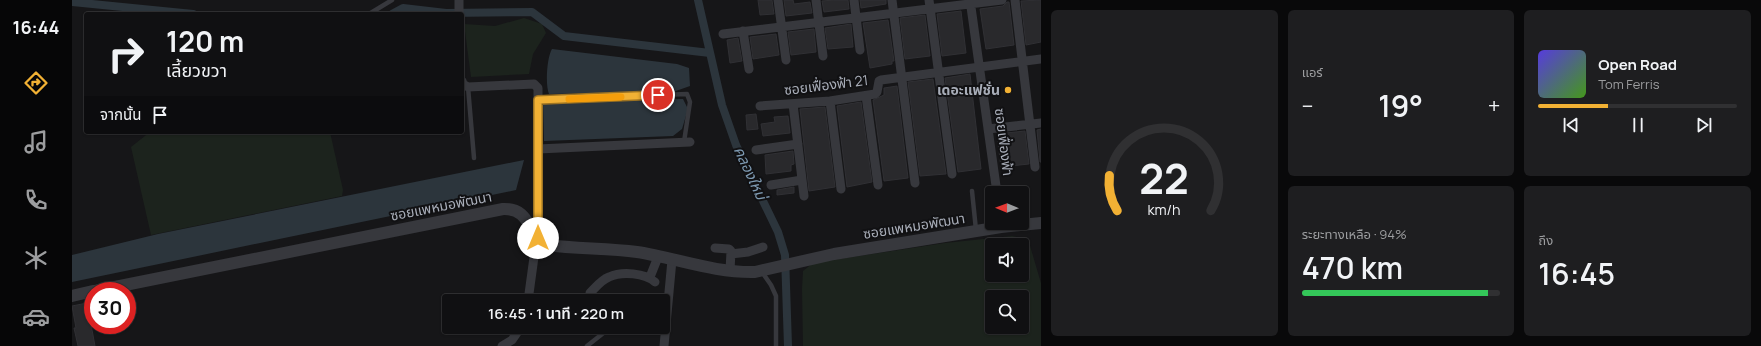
<!DOCTYPE html>
<html lang="th">
<head>
<meta charset="utf-8">
<style>
  body { margin:0; font-family:Manrope,"Noto Sans Thai",sans-serif; background:#1e1e20; color:#f1f3f6; height:100vh; display:flex; flex-direction:column; font-size:15px; white-space:nowrap }
  * { box-sizing:border-box; margin:0 }
  p { font-size:13px; color:#9c9d9f }
  .icon { flex:none; width:22px; height:22px; fill:none; stroke:currentColor; stroke-width:2; stroke-linecap:round; stroke-linejoin:round }
  .map { position:relative; flex:1; overflow:hidden }
  .sheet { display:flex; flex-direction:column; gap:10px; padding:10px; background:#09090a; width:720px }
  .sheet>* { flex:none }
  .guide { position:absolute; left:12px; top:12px; width:380px; height:122px; border-radius:4px; box-shadow:0 1px 3px #0004,0 0 0 1px #303032; background:#101012; color:#f1f3f6; overflow:hidden }
  .needle { width:26px; rotate:271deg }
  .fabs { position:absolute; left:913px; top:186px; display:grid; gap:8px }
  .fabs a { display:grid; place-items:center; width:44px; height:44px; border-radius:4px; background:#101012; box-shadow:0 1px 3px #0004,0 0 0 1px #303032; font-size:20px }
  .speed { position:absolute; left:12px; top:282px; display:flex; gap:8px; font-size:20px; font-weight:700; text-align:center }
  .speed>* { display:grid; place-content:center; width:52px; height:52px; border-radius:50%; background:#101012; box-shadow:0 1px 3px #0004,0 0 0 1px #303032; line-height:1 }
  .speed .limit { border:6px solid #d22; background:#fff; color:#111 }
  .pin { position:absolute; display:grid; place-items:center; width:34px; height:34px; color:#fff; margin:-17px; border:2px solid #fff; border-radius:50%; box-shadow:0 1px 4px #0007 }
  .me { position:absolute; width:44px; margin:-22px; rotate:0deg; stroke-linejoin:round; filter:drop-shadow(0 0 3px #0008) }
  .turn { display:flex; align-items:center; gap:14px; height:84px; padding:0 16px; font-size:18px }
  .turn .icon { width:52px; height:52px; stroke-width:2.5 }
  .turn b { display:block; font-size:28px; line-height:34px }
  .then { display:flex; align-items:center; height:38px; padding:0 16px; background:#0003; gap:8px; font-size:15px }
  .big { font-size:30px; font-weight:600; line-height:1.1 }
  .sheet .widget { flex:1; display:flex; flex-direction:column; justify-content:center; gap:6px; min-width:0; padding:0 14px; border-radius:6px; background:#1e1e20 }
  .sheet .dial { align-items:center; gap:0 }
  .dial svg { height:104px; overflow:visible; fill:none; stroke:#303032; stroke-width:7; stroke-linecap:round; text-anchor:middle }
  .dial text { fill:#f1f3f6; stroke:none }
  .song { display:flex; align-items:center; gap:12px }
  .cover { width:48px; height:48px; border-radius:6px; background:linear-gradient(135deg,hsl(250 70% 55%),hsl(100 70% 35%)) }
  .played { height:4px; border-radius:2px; background:linear-gradient(90deg,#f2b134 35%,#303032 35%) }
  .keys { display:flex; justify-content:space-around; direction:ltr }
  .heat { display:flex; justify-content:space-between; align-items:center; font-size:22px; direction:ltr }
  .charge { height:6px; border-radius:3px; background:linear-gradient(90deg,#34c759 94%,#303032 0) }
  .sheet .tiles { flex:1; display:grid; gap:10px; grid-template-columns:repeat(3,1fr) }
  .widget:first-child { grid-row:span 2 }
  .trip { position:absolute; left:370px; top:294px; width:228px; height:40px; border-radius:4px; background:#101012; box-shadow:0 1px 3px #0004,0 0 0 1px #303032; font-weight:600; line-height:40px; text-align:center }
  main { display:flex; flex:1; min-height:0 }
  .tab-bar { display:flex; flex-direction:column; width:72px; justify-content:space-around; align-items:center; background:#060607; color:#9c9d9f }
  .tab-bar .icon { width:28px; height:28px }
  .tab-bar .current { color:#f2b134 }
  .tab-bar b { font-size:18px; color:#f1f3f6 }
  .map>svg:first-child { display:block }
</style>
</head>
<body>
<main>
<nav class="tab-bar">
<b>16:44</b>
<svg class="icon current" aria-label="directions" viewBox="0 0 24 24"><path d="M12 3l9 9-9 9-9-9zM9 14v-3h6M13 9l2 2-2 2"/></svg>
<svg class="icon" aria-label="music" viewBox="0 0 24 24"><path d="M9 18V5l10-2v13"/><circle cx="6" cy="18" r="3"/><circle cx="16" cy="16" r="3"/></svg>
<svg class="icon" aria-label="phone" viewBox="0 0 24 24"><path d="M5 4h4l2 5-3 2q2 4 5 5l2-3 5 2v4C11 20 4 13 5 4z"/></svg>
<svg class="icon" aria-label="climate" viewBox="0 0 24 24"><path d="M12 3v18M4 7l16 10M4 17L20 7"/></svg>
<svg class="icon" aria-label="car" viewBox="0 0 24 24"><path d="M5 17H2v-5l4-1 3-4h7l3 4 3 1v5h-3M9 17h6M6 11h13"/><circle cx="7" cy="17" r="2"/><circle cx="17" cy="17" r="2"/></svg>
</nav>
<div class="map">
<svg width="969" height="346" viewBox="0 0 969 346">
  <rect width="100%" height="100%" fill="#161618"/>
  <path fill="#1c231d" fill-rule="evenodd" d="M452,18l18,6 4,9 -13,21 -4,20 -58,3 -7,-53 31,2z
    M78,132h180l13,58 -1,6 -191,39 -20,-88z
    M940,236l16,3 13,44v63h-238l-1,-57 1,-18 10,-8 132,-20zM920,245h30v30h-30zM920,297h30v30h-30z"/>
  <path fill="#2c353c" d="M480,49l125,15 12,4 1,18 -17,6 -124,2c-4,-9 -2,-37 3,-45z
    M611,99l5,10 -6,20 -9,7 -129,5 -1,-39z
    M452,160l-8,30 -444,92v-27l86,-21z"/>
  <g fill="none" stroke-linecap="round" stroke-linejoin="round">
    <path stroke="#2c353c" stroke-width="8" d="M626,0l24,105 14,40 42,87 7,23 3,91
      M0,2l121,12
      M320,14l11,-6 43,5 86,-1 32,24 146,17"/>
  </g>
  <path fill="#29292c" stroke="#303034" d="M686,0h14l2,14 -14,1z
    M712,0h9l1,4 16,-2 2,11 -26,3z
    M762,0h14l1,9 -25,3 -2,-11z
    M788,0h26v4l-25,4z
    M969,0v42l-15,3 -5,-44z
    M935,2h2l5,43 -28,4 -6,-40 23,-3z
    M889,11l5,42 -24,3 -5,-42z
    M853,15l5,41 -25,3 -5,-41z
    M816,20l6,41h-2v3l-22,4 -7,-45z
    M779,24l2,23 -25,2 -3,-21z
    M742,29l2,23 -25,3 -3,-23z
    M704,34l3,21 -26,4 -3,-22z
    M666,38l4,23 -12,2 -3,-23z
    M898,74l11,95 -23,3 -13,-94z
    M861,79l13,95 -26,2 -12,-94z
    M825,86l11,92 -24,3 -11,-81 11,-5v-7z
    M789,102l11,80 -25,5 -10,-81z
    M753,107l10,80 -26,4 -9,-82z
    M684,114l2,15 -11,1 -1,-15z
    M716,116l2,17 -27,3 -2,-12 14,-2 -1,-5z
    M969,129v33h-1l-3,-32z
    M953,131l4,33 -28,3 -4,-33z
    M721,151l1,13 -3,1v6l-25,3 -1,-19z
    M722,187v6l-17,2v-5z
    M15,303l8,43h-17l-4,-18h2l-4,-22z"/>
  <g fill="none" stroke-linecap="round" stroke-linejoin="round">
    <path stroke="#37383d" stroke-width="4.5" d="M297,14l23,-14
      M396,87l6,71
      M466,100l149,-6 3,8 -6,40
      M900,191l4,39
      M690,272l9,13 5,11v50
      M515,346l24,-19"/>
    <path stroke="#37383d" stroke-width="9" d="M706,0l8,60
      M744,0l7,56
      M782,0l6,50
      M820,0l23,183
      M857,0l23,174
      M898,0l27,193
      M943,0l20,167
      M387,14v-14
      M671,31l6,38
      M651,34l279,-34
      M390,81l1,3 5,3 66,-3 4,4v150l-4,19 -6,44
      M794,96l12,89
      M758,101l11,88
      M721,104l11,92
      M688,106l70,-5 45,-7 2,-2 2,-11 2,-1 160,-21
      M916,129l53,-6
      M466,149l152,-7
      M684,150l42,-6
      M699,185l31,-5
      M643,248l14,1 2,2 -1,20
      M659,254l17,-2 15,-5
      M578,277l8,-20
      M518,293c6,-6 11,-13 19,-16 13,-6 36,-4 46,5
      M430,346l10,-6 9,-13
      M592,346l8,-86"/>
    <path stroke="#37383d" stroke-width="12" d="M23,291l408,-82c29,-1 24,27 44,36 30,4 60,3 90,7 39,6 77,21 118,20l79,-18 167,-27 40,-4
      M0,296l21,-5"/>
  </g>
  <g fill="none" stroke-linecap="round" stroke-linejoin="round">
    <g stroke="#9d7322" stroke-width="10">
      <path id="route" d="M466,238v-138l120,-5"/>
    </g>
    <use href="#route" stroke="#f2b134" stroke-width="7"/>
    <path stroke="#f59e0b" stroke-width="7" d="M497,99l52,-2"/>
  </g>
  <circle fill="#f2b134" stroke="#111113" stroke-width="1.5" cx="936" cy="90" r="4"/>
  <g text-anchor="middle" stroke-width="4" stroke-linejoin="round" paint-order="stroke">
    <g font-size="14" fill="#a8adb8" stroke="#111113">
      <text transform="translate(754 85) rotate(-7)" y="5">ซอยเฟื่องฟ้า 21</text>
      <text transform="translate(932 142) rotate(83)" y="5">ซอยเฟื่องฟ้า</text>
      <text transform="translate(369 206) rotate(-11)" y="5">ซอยแพหมอพัฒนา</text>
      <text transform="translate(842 226) rotate(-9)" y="5">ซอยแพหมอพัฒนา</text>
    </g>
    <g font-size="14" font-weight="bold" fill="#a8adb8" stroke="#111113" text-anchor="end">
      <text x="928" y="95">เดอะแฟชั่น</text>
    </g>
    <g font-size="15" font-style="italic" fill="#7f9bb3" stroke="#111113">
      <text transform="translate(678 173) rotate(65)" y="5">คลองใหม่</text>
    </g>
  </g>
</svg>
<div class="fabs">
<a><svg class="needle" viewBox="-14 -14 28 28"><path d="M0-13l5 13h-10z" fill="#e53935"/><path d="M0 13l5-13h-10z" fill="#9c9d9f"/></svg></a>
<a><svg class="icon" aria-label="sound" viewBox="0 0 24 24"><path d="M4 9h4l5-4v14l-5-4H4zM17 9q2 3 0 6"/></svg></a>
<a><svg class="icon" aria-label="search" viewBox="0 0 24 24"><circle cx="10" cy="10" r="6"/><path d="M15 15l6 6"/></svg></a>
</div>
<div class="speed"><div class="limit">30</div></div>
<div class="pin" style="left:586px;top:95px;background:#d93025"><svg class="icon" aria-label="arrive" viewBox="0 0 24 24"><path d="M6 21V4h12l-3 4 3 4H6"/></svg></div>
<svg class="me" style="left:466px;top:238px" viewBox="-20 -20 40 40"><circle r="19" fill="#fff"/><path d="M0-13L10 11 0 6-10 11z" fill="#f2b134"/></svg>
<div class="trip">16:45 · 1 นาที · 220 m</div>
<div class="guide">
<div class="turn"><svg class="icon" aria-label="right" viewBox="0 0 24 24"><path d="M7 20v-9h11M14 6l5 5-5 5"/></svg><div><b>120 m</b>เลี้ยวขวา</div></div>
<div class="then">จากนั้น<svg class="icon" aria-label="arrive" viewBox="0 0 24 24"><path d="M6 21V4h12l-3 4 3 4H6"/></svg></div>
</div>
</div>
<section class="sheet">
<div class="tiles">
<div class="widget dial"><svg viewBox="0 0 100 80">
<path d="M14 69A42 42 0 1 1 86 69"/>
<path d="M14 69A42 42 0 0 1 8 42" stroke="#f2b134"/>
<text x="50" y="56" font-size="32" font-weight="700">22</text>
<text x="50" y="72" font-size="11">km/h</text>
</svg></div>
<div class="widget"><p>แอร์</p>
<div class="heat"><a>−</a><b class="big">19°</b><a>+</a></div>
</div>
<div class="widget">
<div class="song"><i class="cover"></i><div><b>Open Road</b><p>Tom Ferris</p></div></div>
<div class="played"></div>
<div class="keys"><svg class="icon" aria-label="previous" viewBox="0 0 24 24"><path d="M18 5L8 12l10 7zM5 5v14"/></svg><svg class="icon" aria-label="pause" viewBox="0 0 24 24"><path d="M8 5v14M16 5v14"/></svg><svg class="icon" aria-label="next" viewBox="0 0 24 24"><path d="M6 5l10 7-10 7zM19 5v14"/></svg></div>
</div>
<div class="widget"><p>ระยะทางเหลือ · 94%</p><b class="big">470 km</b><div class="charge"></div></div>
<div class="widget"><p>ถึง</p><b class="big">16:45</b></div>
</div>
</section>
</main>
</body>
</html>
